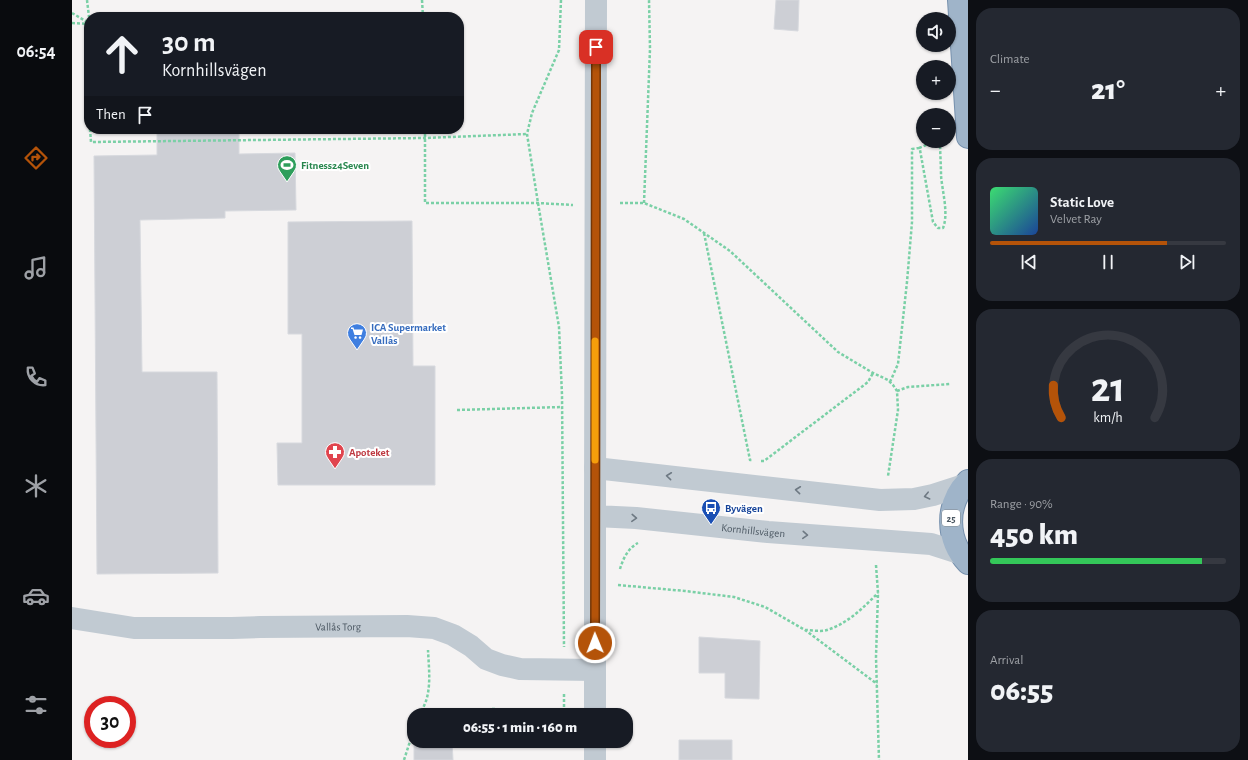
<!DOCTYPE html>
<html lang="en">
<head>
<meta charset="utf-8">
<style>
  body { margin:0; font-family:"Alegreya Sans",sans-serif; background:#242831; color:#f1f3f6; height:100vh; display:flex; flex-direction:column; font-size:15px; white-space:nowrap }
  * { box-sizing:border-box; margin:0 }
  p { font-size:13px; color:#9ea1a6 }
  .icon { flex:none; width:22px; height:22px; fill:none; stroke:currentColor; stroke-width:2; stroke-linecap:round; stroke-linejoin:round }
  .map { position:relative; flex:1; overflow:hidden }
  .panel { display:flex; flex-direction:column; gap:8px; padding:8px; background:#0d0f14; width:280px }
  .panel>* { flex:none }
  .banner { position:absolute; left:12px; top:12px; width:380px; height:122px; border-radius:16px; box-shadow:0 1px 3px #0004; background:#171b24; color:#f1f3f6; overflow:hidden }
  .fabs { position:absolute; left:844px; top:12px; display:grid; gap:8px }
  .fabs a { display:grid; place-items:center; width:40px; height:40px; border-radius:50%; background:#171b24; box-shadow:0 1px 3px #0004; font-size:20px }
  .speed { position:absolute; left:12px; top:696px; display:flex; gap:8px; font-size:20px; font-weight:700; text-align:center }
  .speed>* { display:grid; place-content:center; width:52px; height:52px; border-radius:50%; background:#171b24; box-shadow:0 1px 3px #0004; line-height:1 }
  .speed .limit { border:6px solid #d22; background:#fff; color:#111 }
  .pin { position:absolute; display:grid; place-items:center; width:34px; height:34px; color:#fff; margin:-17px; border-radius:8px; box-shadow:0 2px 6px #0006 }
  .me { position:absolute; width:44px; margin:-22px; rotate:359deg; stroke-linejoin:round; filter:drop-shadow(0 0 3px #0008) }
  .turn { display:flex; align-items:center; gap:14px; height:84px; padding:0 12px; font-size:18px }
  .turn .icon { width:52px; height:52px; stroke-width:2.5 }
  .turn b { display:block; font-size:28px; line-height:34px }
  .then { display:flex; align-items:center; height:38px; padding:0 12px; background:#0003; gap:8px; font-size:15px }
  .big { font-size:30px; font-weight:800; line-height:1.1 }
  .panel .tile { flex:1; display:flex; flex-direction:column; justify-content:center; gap:6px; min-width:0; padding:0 14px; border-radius:16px; background:#242831 }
  .panel .dial { align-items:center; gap:0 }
  .dial svg { height:104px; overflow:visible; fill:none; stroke:#363941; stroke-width:7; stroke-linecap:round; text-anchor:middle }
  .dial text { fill:#f1f3f6; stroke:none }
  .song { display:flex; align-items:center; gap:12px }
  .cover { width:48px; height:48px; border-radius:6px; background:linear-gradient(135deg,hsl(140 70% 55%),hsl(220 70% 35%)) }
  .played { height:4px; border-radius:2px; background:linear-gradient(90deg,#b45309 75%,#363941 75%) }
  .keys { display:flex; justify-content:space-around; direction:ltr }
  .heat { display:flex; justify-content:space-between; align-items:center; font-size:22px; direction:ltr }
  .charge { height:6px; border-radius:3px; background:linear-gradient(90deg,#34c759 90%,#363941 0) }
  .trip { position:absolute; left:335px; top:708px; width:226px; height:40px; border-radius:16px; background:#171b24; box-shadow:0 1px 3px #0004; font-weight:800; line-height:40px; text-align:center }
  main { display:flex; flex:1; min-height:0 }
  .tabs { display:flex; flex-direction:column; width:72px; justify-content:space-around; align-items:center; background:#090b0e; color:#9ea1a6 }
  .tabs .icon { width:28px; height:28px }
  .tabs .on { color:#b45309 }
  .tabs b { font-size:18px; color:#f1f3f6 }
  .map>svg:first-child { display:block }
</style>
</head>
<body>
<main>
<nav class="tabs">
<b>06:54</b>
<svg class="icon on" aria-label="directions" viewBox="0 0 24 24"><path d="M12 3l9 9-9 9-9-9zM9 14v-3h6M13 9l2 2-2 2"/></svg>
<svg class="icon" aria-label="music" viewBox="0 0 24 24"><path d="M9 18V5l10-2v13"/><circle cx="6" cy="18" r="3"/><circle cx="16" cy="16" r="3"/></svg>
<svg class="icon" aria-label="phone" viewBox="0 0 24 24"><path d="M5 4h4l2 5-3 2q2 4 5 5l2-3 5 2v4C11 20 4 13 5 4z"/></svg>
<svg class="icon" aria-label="climate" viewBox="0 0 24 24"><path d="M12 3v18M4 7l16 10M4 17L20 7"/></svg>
<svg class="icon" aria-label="car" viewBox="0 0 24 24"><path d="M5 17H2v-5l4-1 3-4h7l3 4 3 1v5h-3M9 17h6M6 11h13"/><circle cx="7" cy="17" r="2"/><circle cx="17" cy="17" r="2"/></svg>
<svg class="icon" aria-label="filters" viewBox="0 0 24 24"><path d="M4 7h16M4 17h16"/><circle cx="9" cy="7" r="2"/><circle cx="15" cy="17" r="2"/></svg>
</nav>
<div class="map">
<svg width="896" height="760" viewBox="0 0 896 760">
  <rect width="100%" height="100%" fill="#f5f3f3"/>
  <path fill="#cdcfd5" stroke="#d7d9de" d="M704,0h23l-1,31 -24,-2z
    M85,129h82v25l56,-1 1,57 -71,1v7l-85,2 2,152h75l1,201 -121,1 -3,-418 63,-1z
    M340,221l1,145h22v119h-157l-1,-42h25v-109h-14v-112z
    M627,637l61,4 -1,58 -34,-1v-25h-26z
    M607,740h53v20h-53z
    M342,741h38l1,19h-39z"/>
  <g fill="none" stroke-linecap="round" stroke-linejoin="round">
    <g stroke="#7690ad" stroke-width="24">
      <path id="trunk" d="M887,0l9,137
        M896,481c-23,23 -22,59 0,82"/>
    </g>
    <path stroke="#7ad0a6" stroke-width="2.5" stroke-dasharray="3 2" stroke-linecap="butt" d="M15,0l2,17
      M350,0l1,17
      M489,0l-2,50 -27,63 -5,21 11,69 21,124 3,68 2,252
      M0,13l17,10
      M0,23l17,1
      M18,129l1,13 334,-4 102,-4
      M353,129v74h113l35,2
      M847,148l7,-3 14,-1
      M548,203h24l40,16 46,32 108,101 35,21 15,7 5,5 4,6 1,19 -10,66
      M572,203l6,-154 -1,-49
      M632,233l46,227h2
      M818,382l8,-18 9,-82 5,-60v-73l7,-1 1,2 13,72 5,6h5c6,-15 -1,-37 -2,-53 0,-11 -1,-23 -1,-34
      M825,391l11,-4 42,-3
      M385,410l105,-3
      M689,461h3l104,-79 5,-9
      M804,565l2,28 -2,64 3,103
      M548,569c3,-10 8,-21 18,-26
      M546,585l67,6 49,6 31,10 40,23 72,54
      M733,630c7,0 16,2 22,0 20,-6 37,-23 51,-37
      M492,694v21
      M350,711l73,-2
      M346,715c15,-17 11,-43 10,-65
      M493,741v6
      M332,760l10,-31"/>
    <g stroke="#c1cad2" stroke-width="22">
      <path id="s1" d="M0,618l62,10h98l28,-1 147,-1 27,2 19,7 18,11 15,13 16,6 18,4 75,1"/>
      <path d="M523,715v-199"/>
      <path d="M523,760v-19"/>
    </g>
    <g stroke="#c1cad2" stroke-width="22">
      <path id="s2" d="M524,0l-1,516 41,2 132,14 163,12 28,9"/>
      <path d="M523,468l285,32 34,-1 19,-4 31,-10"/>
    </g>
    <use href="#trunk" stroke="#9fb4c9" stroke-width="22"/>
  </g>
  <defs><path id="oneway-chevron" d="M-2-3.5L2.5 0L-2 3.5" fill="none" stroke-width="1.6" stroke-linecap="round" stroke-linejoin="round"/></defs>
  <g stroke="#6e7983">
    <use href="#oneway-chevron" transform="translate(597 476) rotate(-174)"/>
    <use href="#oneway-chevron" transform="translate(726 490) rotate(-174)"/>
    <use href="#oneway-chevron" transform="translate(855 496) rotate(167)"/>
    <use href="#oneway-chevron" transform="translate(562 518) rotate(3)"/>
    <use href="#oneway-chevron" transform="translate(733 535) rotate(4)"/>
  </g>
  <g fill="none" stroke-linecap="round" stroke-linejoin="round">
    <g stroke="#753606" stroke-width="10">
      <path id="route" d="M523,643l1,-596"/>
    </g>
    <use href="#route" stroke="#b45309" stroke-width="7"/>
    <path stroke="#f59e0b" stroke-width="7" d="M523,460v-119"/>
  </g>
  <defs>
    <g id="stadium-pin" transform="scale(1)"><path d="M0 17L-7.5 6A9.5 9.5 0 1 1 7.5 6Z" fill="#2e9e5b" stroke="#fff"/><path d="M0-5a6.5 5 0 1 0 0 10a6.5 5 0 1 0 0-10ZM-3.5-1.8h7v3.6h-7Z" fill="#fff"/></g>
    <g id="supermarket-pin" transform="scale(1)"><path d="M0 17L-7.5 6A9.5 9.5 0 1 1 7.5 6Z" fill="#3f7fe0" stroke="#fff"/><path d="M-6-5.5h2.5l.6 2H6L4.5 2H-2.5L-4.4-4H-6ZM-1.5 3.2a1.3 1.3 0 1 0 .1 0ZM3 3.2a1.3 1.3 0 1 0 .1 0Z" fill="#fff"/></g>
    <g id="pharmacy-pin" transform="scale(1)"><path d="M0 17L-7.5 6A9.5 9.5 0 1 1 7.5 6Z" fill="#e0444e" stroke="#fff"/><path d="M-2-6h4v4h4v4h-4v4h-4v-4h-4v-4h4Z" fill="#fff"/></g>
    <g id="bus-pin" transform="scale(1)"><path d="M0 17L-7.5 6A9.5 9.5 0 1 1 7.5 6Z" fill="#1a4fb4" stroke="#fff"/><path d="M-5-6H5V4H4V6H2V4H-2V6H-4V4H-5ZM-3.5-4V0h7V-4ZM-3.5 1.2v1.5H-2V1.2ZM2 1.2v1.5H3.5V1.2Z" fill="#fff"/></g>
  </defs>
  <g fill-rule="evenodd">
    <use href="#stadium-pin" x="215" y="165"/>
    <use href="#supermarket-pin" x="285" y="333"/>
    <use href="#pharmacy-pin" x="263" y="452"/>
    <use href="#bus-pin" x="639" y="508"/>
  </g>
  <g text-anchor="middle" stroke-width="4" stroke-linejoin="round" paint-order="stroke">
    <rect fill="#fff" stroke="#808990" stroke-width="1" x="870" y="510" width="18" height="16" rx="3"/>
    <g font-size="10" font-weight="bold" fill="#4a5661">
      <text x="879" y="522">25</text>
    </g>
    <g font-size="11" font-weight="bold" fill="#27864d" stroke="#fff" text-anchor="start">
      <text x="229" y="169">Fitness24Seven</text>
    </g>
    <g font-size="11" font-weight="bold" fill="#366cbe" stroke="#fff" text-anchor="start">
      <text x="299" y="331">ICA Supermarket<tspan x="299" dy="13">Vallås</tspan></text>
    </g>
    <g font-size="11" font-weight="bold" fill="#be3a42" stroke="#fff" text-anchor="start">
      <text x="277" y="456">Apoteket</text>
    </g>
    <g font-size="11" font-weight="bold" fill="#164399" stroke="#fff" text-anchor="start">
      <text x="653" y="512">Byvägen</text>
    </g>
    <g font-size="11" fill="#4a5661" stroke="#fff">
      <text dy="4" stroke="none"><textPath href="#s2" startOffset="675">Kornhillsvägen</textPath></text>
      <text dy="4" stroke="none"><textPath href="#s1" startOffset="267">Vallås Torg</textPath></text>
    </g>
  </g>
</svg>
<div class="fabs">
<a><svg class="icon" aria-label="sound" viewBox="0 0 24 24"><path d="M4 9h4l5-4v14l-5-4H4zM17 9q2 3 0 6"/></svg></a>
<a>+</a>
<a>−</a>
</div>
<div class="speed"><div class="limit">30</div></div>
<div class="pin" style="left:524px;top:47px;background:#d93025"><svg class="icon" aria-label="arrive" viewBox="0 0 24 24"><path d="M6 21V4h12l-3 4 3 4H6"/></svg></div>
<svg class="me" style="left:523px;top:643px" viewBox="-20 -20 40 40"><circle r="17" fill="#b45309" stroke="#fff" stroke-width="3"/><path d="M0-11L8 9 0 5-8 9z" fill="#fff"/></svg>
<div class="trip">06:55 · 1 min · 160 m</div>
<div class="banner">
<div class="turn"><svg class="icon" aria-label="ahead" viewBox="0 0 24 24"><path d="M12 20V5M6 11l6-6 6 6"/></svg><div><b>30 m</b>Kornhillsvägen</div></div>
<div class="then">Then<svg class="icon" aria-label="arrive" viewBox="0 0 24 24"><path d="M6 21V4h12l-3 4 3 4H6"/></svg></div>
</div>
</div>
<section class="panel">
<div class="tile"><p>Climate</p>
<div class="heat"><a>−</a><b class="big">21°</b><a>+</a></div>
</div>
<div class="tile">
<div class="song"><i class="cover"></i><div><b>Static Love</b><p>Velvet Ray</p></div></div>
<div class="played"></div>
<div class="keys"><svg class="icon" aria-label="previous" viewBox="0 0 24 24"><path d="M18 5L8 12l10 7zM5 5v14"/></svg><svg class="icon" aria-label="pause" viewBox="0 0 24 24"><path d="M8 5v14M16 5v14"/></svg><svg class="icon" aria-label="next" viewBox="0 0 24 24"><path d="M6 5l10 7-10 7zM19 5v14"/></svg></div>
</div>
<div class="tile dial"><svg viewBox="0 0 100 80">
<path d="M14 69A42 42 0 1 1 86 69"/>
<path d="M14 69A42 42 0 0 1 8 44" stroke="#b45309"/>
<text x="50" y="56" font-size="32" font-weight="700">21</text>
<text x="50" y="72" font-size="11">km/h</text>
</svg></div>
<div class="tile"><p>Range · 90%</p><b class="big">450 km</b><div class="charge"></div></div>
<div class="tile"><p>Arrival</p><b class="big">06:55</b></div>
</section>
</main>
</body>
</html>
